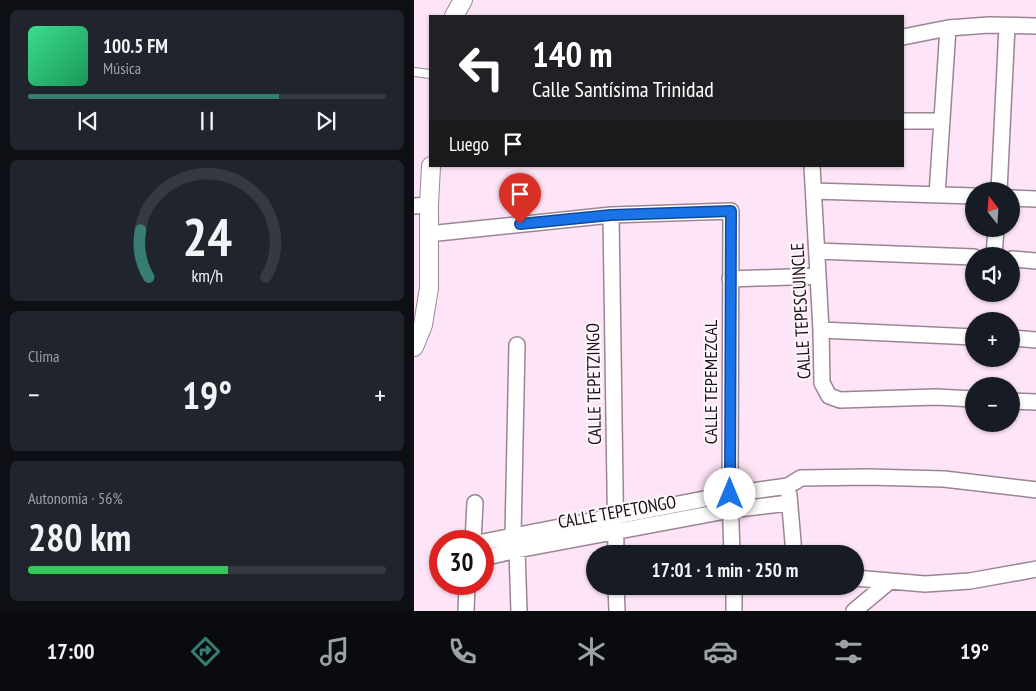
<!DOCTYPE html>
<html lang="es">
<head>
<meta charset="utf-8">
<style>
  body { margin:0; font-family:"PT Sans Narrow",sans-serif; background:#20242c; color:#f1f3f6; height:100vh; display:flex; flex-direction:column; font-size:19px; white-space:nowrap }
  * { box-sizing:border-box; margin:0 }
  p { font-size:16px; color:#9ea1a6 }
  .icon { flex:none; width:28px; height:28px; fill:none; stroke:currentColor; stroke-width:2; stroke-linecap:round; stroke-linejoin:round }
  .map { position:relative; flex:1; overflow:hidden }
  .details { display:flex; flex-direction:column; gap:10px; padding:10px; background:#0d0f14; width:414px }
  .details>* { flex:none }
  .hud { position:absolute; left:15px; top:15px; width:475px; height:152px; border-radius:0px; box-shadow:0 1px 4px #0004; background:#202124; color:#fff; overflow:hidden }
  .needle { width:32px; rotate:343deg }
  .controls { position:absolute; left:551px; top:182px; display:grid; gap:10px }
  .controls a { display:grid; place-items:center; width:55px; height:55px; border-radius:50%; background:#171b24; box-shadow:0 1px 4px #0004; font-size:25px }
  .speed { position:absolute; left:15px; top:530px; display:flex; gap:10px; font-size:25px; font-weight:700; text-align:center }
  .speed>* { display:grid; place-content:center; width:65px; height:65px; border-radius:50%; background:#171b24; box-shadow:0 1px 4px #0004; line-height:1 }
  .speed .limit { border:8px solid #d22; background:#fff; color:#111 }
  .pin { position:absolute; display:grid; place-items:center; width:42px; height:42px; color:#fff; margin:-51px -21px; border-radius:50% 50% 50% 0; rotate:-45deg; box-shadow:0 0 5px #0007 }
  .pin .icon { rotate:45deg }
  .me { position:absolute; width:55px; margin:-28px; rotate:0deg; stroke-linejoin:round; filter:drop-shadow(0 0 4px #0008) }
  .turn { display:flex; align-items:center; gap:18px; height:105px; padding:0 20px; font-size:22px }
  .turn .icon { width:65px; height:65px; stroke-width:2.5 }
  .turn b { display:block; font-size:35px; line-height:42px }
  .then { display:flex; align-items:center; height:48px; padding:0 20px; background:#0003; gap:10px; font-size:19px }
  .big { font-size:38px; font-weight:700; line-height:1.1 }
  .details .card { flex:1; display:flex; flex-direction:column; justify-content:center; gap:8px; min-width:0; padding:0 18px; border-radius:8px; background:#20242c }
  .details .dial { align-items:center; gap:0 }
  .dial svg { height:130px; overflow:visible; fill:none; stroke:#363941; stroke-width:7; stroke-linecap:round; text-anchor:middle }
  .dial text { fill:#f1f3f6; stroke:none }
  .song { display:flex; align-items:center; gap:15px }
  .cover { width:60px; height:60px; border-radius:8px; background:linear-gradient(135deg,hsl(150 70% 55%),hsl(150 70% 35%)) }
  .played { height:5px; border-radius:2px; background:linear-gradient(90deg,#387d73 70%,#363941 70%) }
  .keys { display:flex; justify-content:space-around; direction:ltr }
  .heat { display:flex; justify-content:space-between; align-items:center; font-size:28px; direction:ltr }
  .charge { height:8px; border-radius:4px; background:linear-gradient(90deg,#34c759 56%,#363941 0) }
  .trip { position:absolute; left:172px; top:545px; width:278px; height:50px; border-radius:25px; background:#171b24; box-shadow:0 1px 4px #0004; font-weight:700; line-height:50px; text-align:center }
  .dock { display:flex; height:80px; justify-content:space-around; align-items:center; background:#090b0e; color:#9ea1a6 }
  .dock .icon { width:35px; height:35px }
  .dock .on { color:#387d73 }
  .dock b { font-size:22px; color:#f1f3f6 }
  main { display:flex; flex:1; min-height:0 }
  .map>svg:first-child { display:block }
</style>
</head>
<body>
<main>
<section class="details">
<div class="card">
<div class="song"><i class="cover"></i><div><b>100.5 FM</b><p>Música</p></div></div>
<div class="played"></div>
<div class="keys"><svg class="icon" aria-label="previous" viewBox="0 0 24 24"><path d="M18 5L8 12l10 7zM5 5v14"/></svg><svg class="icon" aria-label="pause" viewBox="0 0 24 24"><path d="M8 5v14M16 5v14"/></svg><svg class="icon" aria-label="next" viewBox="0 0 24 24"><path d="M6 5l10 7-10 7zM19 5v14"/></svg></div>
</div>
<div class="card dial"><svg viewBox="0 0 100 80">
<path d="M14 69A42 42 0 1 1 86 69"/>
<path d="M14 69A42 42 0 0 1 9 40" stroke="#387d73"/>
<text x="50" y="56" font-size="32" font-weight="700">24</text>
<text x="50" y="72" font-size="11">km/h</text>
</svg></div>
<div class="card"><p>Clima</p>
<div class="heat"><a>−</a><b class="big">19°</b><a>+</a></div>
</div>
<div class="card"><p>Autonomía · 56%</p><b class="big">280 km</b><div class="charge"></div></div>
</section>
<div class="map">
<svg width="623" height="611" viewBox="0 0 623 611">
  <rect width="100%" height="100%" fill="#fde4f6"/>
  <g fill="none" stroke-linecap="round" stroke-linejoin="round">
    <g stroke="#9b8595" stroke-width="10">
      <path id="service" d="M0,72l16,2"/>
    </g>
    <g stroke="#9b8595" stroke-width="18">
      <path id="minor" d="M489,37l45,-9 41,-3 48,1
        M489,121h39
        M398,166l9,164 1,53 7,13 11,4 96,-3 38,2
        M400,191l160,5
        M585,191l8,-165
        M523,195l11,-167
        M598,198l25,1
        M0,206l15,-1
        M197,215l5,339
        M14,234l183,-19 120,-4 -1,283 2,60
        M403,251l157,6
        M580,256l2,-27
        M598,259l25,2
        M316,279l88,-3
        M407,330l153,7
        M598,338l25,2
        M103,345l-4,190 4,15 2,61
        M598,401l25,1
        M375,495l5,59
        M59,541l2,-38
        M69,542l247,-48 58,-8 13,-8 67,-1 76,2 93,11
        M69,558l34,-8 214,-40 58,-7
        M441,578l70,6 45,-3 67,-12
        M202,586l1,25
        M320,586v25
        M52,611l1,-27
        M440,611l36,-30"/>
    </g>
    <g stroke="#9b8595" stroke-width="20">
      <path id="tertiary" d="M40,16l9,-16
        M0,347l9,-22 6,-37v-83l2,-39"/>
    </g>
    <use href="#service" stroke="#fff" stroke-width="8"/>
    <use href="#minor" stroke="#fff" stroke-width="15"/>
    <use href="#tertiary" stroke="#fff" stroke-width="18"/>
  </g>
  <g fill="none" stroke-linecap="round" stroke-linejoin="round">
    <g stroke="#114b97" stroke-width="12">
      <path id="route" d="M106,224l91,-9 120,-4 -1,283"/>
    </g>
    <use href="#route" stroke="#1a73e8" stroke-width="9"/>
  </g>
  <g text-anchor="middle" stroke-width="4" stroke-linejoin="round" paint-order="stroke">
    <g font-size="18" fill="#181016" stroke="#fef8fc">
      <text transform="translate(387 311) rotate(-93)" y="6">CALLE TEPESCUINCLE</text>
      <text transform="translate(297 382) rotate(-90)" y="6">CALLE TEPEMEZCAL</text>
      <text transform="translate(180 384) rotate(-91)" y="6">CALLE TEPETZINGO</text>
      <text transform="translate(203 512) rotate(-10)" y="6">CALLE TEPETONGO</text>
    </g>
  </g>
</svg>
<div class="controls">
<a><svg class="needle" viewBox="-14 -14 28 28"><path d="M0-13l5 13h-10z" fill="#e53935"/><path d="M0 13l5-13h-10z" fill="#9ea1a6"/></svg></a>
<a><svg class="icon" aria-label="sound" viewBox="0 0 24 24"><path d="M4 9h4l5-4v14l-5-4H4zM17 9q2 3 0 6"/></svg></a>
<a>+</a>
<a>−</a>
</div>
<div class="speed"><div class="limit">30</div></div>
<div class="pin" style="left:106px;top:224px;background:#d93025"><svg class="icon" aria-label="arrive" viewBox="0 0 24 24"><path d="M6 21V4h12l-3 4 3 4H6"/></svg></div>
<svg class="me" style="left:316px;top:494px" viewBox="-20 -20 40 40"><circle r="19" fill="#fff"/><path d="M0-13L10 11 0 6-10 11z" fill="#1a73e8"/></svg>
<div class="trip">17:01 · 1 min · 250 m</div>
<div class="hud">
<div class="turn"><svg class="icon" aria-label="left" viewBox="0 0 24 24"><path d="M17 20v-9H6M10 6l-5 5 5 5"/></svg><div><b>140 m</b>Calle Santísima Trinidad</div></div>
<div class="then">Luego<svg class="icon" aria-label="arrive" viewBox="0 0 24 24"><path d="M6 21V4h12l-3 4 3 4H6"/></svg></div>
</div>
</div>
</main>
<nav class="dock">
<b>17:00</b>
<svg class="icon on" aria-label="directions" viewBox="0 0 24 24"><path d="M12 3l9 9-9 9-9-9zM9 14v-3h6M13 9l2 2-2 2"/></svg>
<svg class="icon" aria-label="music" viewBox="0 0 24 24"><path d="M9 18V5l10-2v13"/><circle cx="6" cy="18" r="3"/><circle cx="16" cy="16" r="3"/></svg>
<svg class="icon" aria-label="phone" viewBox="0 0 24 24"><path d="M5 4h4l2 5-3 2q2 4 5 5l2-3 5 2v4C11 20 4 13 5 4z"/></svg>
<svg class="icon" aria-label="climate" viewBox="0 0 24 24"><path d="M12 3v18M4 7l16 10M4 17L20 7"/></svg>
<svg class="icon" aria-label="car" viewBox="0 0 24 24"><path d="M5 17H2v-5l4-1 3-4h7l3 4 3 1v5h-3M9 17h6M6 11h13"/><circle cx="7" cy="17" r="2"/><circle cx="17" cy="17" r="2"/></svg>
<svg class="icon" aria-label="filters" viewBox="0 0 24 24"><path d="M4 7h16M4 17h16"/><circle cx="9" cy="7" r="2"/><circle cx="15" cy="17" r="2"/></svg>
<b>19°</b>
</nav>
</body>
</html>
